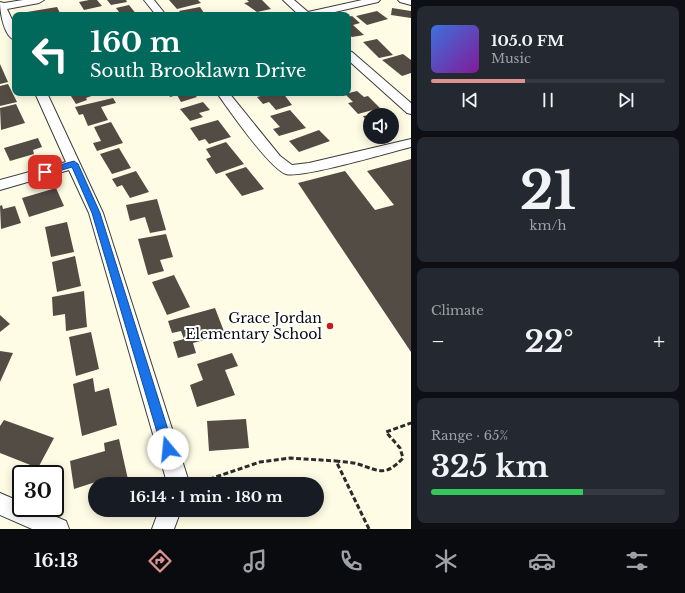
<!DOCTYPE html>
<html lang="en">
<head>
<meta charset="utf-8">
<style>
  body { margin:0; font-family:"Libre Baskerville",serif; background:#242831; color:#f1f3f6; height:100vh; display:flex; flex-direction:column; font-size:15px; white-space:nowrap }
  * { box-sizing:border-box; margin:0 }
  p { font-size:13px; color:#9ea1a6 }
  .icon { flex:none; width:22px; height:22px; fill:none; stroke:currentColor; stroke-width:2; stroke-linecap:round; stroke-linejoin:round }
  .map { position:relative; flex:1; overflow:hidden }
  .side { display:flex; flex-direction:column; gap:6px; padding:6px; background:#0d0f14; width:274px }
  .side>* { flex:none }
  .hud { position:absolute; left:12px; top:12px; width:339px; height:84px; border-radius:8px; box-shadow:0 2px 10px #0003; background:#00695c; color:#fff; overflow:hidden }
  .fabs { position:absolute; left:363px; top:108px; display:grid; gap:8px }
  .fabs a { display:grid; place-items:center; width:36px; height:36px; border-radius:50%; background:#171b24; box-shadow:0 2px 10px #0003; font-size:20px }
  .speed { position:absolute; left:12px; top:465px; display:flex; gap:8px; font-size:20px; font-weight:700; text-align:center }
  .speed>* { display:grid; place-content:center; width:52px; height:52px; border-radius:50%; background:#171b24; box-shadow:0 2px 10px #0003; line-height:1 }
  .speed .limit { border:2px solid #111; border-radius:6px; background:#fff; color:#111 }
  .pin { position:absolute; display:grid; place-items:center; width:34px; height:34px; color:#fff; margin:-17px; border-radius:8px; box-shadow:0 2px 6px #0006 }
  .me { position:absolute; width:44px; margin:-22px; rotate:343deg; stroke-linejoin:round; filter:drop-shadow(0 0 3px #0008) }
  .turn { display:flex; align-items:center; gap:14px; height:84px; padding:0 12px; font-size:18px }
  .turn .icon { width:52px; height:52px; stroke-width:2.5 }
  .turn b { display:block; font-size:28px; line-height:34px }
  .big { font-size:30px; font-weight:800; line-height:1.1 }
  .side .card { flex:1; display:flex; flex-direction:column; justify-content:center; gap:6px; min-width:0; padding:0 14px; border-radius:8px; background:#242831 }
  .side .dial { align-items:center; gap:0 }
  .dial b { font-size:52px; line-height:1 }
  .song { display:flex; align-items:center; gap:12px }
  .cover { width:48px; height:48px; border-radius:6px; background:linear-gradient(135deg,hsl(220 70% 55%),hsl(290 70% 35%)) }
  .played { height:4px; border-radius:2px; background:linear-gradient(90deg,#dd9291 40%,#363941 40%) }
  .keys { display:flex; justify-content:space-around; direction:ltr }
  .heat { display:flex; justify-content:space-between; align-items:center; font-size:22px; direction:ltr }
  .charge { height:6px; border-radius:3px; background:linear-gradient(90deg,#34c759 65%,#363941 0) }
  .trip { position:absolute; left:88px; top:477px; width:236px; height:40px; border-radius:20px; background:#171b24; box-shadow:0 2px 10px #0003; font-weight:800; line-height:40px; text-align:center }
  .tab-bar { display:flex; height:64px; justify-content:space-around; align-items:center; background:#090b0e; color:#9ea1a6 }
  .tab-bar .icon { width:28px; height:28px }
  .tab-bar .selected { color:#dd9291 }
  .tab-bar b { font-size:18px; color:#f1f3f6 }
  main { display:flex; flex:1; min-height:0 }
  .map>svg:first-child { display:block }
</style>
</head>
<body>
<main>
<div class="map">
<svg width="411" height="529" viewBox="0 0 411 529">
  <rect width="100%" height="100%" fill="#fffce6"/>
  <path fill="#534c45" d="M89,0h8l5,6 -18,4 -5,-8z
    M107,0h19l1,2 -16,3z
    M169,0h29l3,3 -24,6z
    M247,0h15l9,9 -14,3 -13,-9 5,-1z
    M129,5l8,10h-23l-2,-2 7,-1 -3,-4z
    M57,7l4,8h-33l-1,-3z
    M200,7l4,6 -6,2h-16l-3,-4z
    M392,8l19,3v7l-20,-3z
    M377,11l11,8 -21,6 -11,-9z
    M352,16l8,7 -7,2 11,10 -12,2 -4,-3v-17z
    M377,39l16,16 -14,3 -16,-16z
    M403,54l8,6v13l-9,3 -20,-16z
    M0,64l8,18 -8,2z
    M8,84l9,18 -17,4v-20z
    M357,91l7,6 4,-1 12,12 -22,6 -10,-11 5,-1 -8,-8z
    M69,93h24l1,2 -8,3 1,2 -11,4z
    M168,93h25l4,4 -16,5 -4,-7 -7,2z
    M271,93h12l9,12 -16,5 -7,-8 -6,2 -6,-7z
    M113,98l3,5 -15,4 7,13 -20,6 -5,-12 -4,1 -4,-8z
    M203,102l7,8 -11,3 4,4 -13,4 -10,-12z
    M16,104l9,19 -24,7 -1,-22z
    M290,110l16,18 -27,8 -6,-7 7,-2 -10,-11z
    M370,115v11l-7,-10z
    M218,120l13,17 -22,7 -4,-5 -6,2 -9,-13z
    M111,122l12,21 -26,8 -4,-8 8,-2 -7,-14z
    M319,130l11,11 -31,11 -10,-11z
    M38,138l4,9 -9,3 1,4 -24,7 -6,-13z
    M226,142l18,22 -28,10 -10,-15 5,-2 -5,-8z
    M119,148l12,20 -19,6 -12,-20z
    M411,159v193l-113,-169 47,-12 30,39 19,-5 -27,-34z
    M246,167l18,22 -22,7 -17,-22z
    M136,171l13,21 -19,6 -8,-13 -5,2 -5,-8z
    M56,188l8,18 -35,11 -7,-19z
    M157,199l9,31 -16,3 -5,-16 -15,4 -4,-16z
    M2,205l1,4 12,-3 6,17 -20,6 -1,-23z
    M67,222l7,30 -23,5 -6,-30z
    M166,234l7,23 -13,3 4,11 -16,4 -10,-36z
    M75,256l6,30 -24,6 -5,-30z
    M174,275l16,32 -23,8 -15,-33z
    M84,291l3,36 -21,4 -1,-17 -12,2 -1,-19z
    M215,308l10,26 -32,9 3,10 -18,5 -5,-16 11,-3 -3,-8 -9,2 -4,-12z
    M0,315l10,9 -10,8z
    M91,332l8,37 -23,7 -7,-39z
    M0,351l13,2 -13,29z
    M232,353l6,13 -13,4 10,25 -38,12 -7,-22 13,-5 -6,-16z
    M93,378l2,14 14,-4 8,37 -35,11 -9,-52z
    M246,419l3,29 -40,3 -2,-30z
    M4,420l50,18 -16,30 -38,-15v-27z
    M119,439l10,45h-23l-1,-5 -31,10 -4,-28 35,-10 -1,-8z"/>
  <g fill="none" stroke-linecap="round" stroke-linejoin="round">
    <g stroke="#3c3c3c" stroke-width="2">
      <path id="street" d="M23,0h21l-5,3 -32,6 8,17v14c-11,-3 -15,-28 -15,-38l4,1z
        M144,0h10l12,15h-10z
        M283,0h11l14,12 54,-12h18l-2,2 -56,13h-23z
        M398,0h13v5l-11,-3z
        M348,51l4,1 59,51v11l-4,-1 -59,-53z
        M35,93h12l56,120 85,266v5h-22v-5l-77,-266 -20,-43 -69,20v-10l66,-18z
        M217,93h12l51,63 12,9 17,-2 102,-24v8c-20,5 -111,32 -125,27 -17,-6 -57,-64 -69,-81z
        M0,493l21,9v6h14l31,13 3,8h-37l-32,-14z
        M159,510h22l-7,19h-22z"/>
    </g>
    <path stroke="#2b2b2b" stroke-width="3" stroke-dasharray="5 2.5" stroke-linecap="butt" d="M195,484l65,-22 30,-4 46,3
      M369,529l-33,-68c7,1 15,1 22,3 22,7 27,13 45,-6l-3,-10 -14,-16 25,-9"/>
    <use href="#street" fill="#fff" fill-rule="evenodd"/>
  </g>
  <path fill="#1a73e8" stroke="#114b97" d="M74,161l4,3 22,49 74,236 -2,4 -4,2 -4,-2 -2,-4 -70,-236 -20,-46 -27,8 -4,-3 1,-2z"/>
  <circle fill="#c51c16" stroke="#fff" stroke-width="1.5" cx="330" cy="326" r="4"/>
  <g text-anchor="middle" stroke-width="4" stroke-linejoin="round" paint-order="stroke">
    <g font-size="14" fill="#090909" stroke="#fff" text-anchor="end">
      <text x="322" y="323">Grace Jordan<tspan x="322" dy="16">Elementary School</tspan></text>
    </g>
  </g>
</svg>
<div class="fabs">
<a><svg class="icon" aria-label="sound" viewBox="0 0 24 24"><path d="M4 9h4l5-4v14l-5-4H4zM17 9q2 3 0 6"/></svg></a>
</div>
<div class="speed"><div class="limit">30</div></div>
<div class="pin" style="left:45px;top:172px;background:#d93025"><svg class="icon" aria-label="arrive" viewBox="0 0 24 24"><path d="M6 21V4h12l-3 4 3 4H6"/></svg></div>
<svg class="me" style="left:168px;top:449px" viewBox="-20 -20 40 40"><circle r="19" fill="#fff"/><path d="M0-13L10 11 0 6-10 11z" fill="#1a73e8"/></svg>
<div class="trip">16:14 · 1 min · 180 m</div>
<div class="hud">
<div class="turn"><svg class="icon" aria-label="left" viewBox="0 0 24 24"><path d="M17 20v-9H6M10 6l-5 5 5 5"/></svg><div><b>160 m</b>South Brooklawn Drive</div></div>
</div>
</div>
<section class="side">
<div class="card">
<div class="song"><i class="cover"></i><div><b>105.0 FM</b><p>Music</p></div></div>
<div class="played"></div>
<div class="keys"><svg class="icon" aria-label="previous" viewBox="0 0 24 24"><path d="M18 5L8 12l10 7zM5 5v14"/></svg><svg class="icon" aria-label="pause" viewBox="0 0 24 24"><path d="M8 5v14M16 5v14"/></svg><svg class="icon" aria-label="next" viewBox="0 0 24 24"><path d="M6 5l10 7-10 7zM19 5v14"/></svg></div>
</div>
<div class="card dial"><b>21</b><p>km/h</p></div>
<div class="card"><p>Climate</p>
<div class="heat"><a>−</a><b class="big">22°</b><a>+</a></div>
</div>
<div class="card"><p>Range · 65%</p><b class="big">325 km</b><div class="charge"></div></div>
</section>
</main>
<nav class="tab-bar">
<b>16:13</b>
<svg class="icon selected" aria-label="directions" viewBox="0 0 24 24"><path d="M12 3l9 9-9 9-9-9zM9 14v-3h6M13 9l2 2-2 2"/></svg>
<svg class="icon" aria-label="music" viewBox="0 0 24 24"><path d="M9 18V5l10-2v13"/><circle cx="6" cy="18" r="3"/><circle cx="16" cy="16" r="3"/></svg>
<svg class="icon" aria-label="phone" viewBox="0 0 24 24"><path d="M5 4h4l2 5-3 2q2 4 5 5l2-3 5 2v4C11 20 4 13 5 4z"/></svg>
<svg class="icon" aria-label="climate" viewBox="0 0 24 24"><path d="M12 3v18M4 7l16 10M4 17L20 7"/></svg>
<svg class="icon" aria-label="car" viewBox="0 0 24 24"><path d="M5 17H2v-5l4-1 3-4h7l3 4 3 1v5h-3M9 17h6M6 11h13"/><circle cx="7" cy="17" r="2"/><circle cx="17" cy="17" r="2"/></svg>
<svg class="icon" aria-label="filters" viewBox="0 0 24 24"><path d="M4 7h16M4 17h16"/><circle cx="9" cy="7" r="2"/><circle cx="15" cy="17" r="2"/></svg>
</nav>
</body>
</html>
